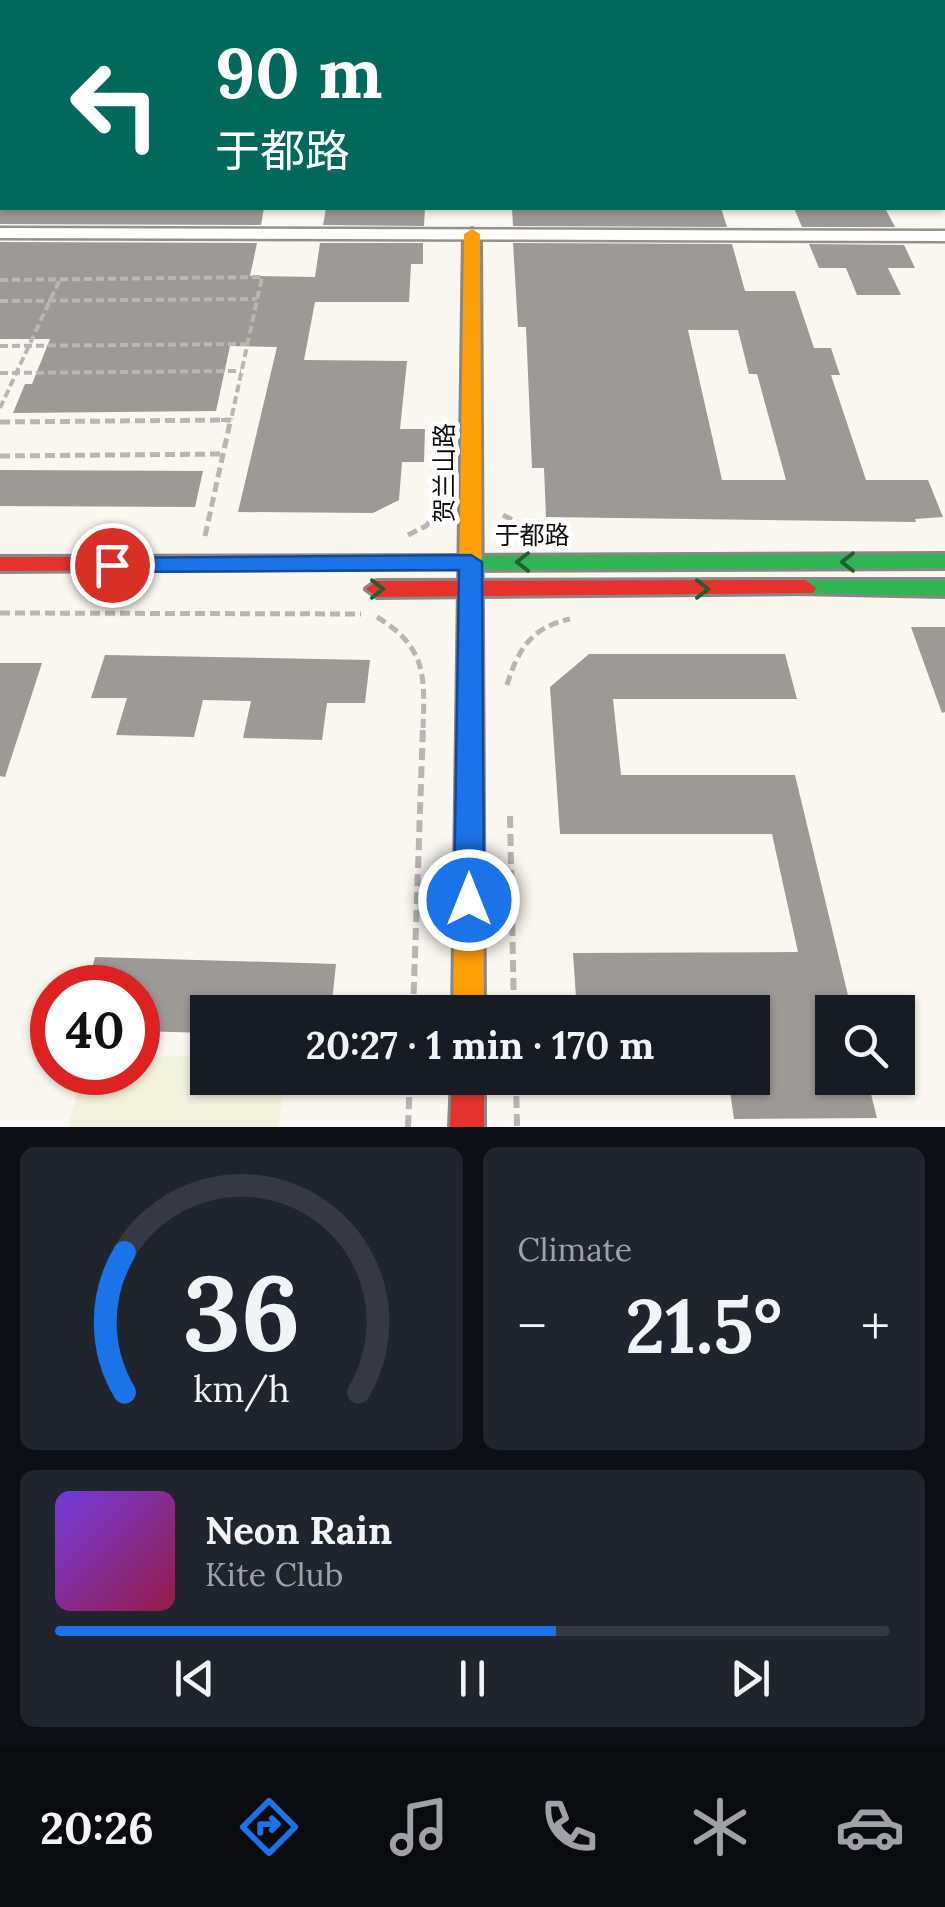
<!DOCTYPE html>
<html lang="en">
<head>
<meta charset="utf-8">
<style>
  body { margin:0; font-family:Lora,"Noto Sans SC",serif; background:#20242c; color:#f1f3f6; height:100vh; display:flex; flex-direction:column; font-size:38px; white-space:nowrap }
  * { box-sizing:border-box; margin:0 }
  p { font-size:32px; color:#9ea1a6 }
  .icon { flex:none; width:55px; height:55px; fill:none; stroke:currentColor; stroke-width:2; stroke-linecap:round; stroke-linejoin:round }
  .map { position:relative; height:1127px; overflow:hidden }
  .details { display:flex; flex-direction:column; gap:20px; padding:20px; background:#0d0f14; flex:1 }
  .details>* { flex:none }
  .hud { position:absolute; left:0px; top:0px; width:945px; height:210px; box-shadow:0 2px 8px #0004; background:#00695c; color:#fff; overflow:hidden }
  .fabs { position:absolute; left:815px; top:995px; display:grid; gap:20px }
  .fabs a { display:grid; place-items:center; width:100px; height:100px; border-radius:0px; background:#171b24; box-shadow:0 2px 8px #0004; font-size:50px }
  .speed { position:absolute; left:30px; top:965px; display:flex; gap:20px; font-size:50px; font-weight:700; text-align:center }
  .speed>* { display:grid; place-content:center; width:130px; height:130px; border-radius:50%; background:#171b24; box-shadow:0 2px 8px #0004; line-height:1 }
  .speed .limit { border:15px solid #d22; background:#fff; color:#111 }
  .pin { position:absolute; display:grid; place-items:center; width:85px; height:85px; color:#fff; margin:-42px; border:5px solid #fff; border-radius:50%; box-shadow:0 2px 10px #0007 }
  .me { position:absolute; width:110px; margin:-55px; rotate:0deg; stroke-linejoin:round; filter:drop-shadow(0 0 8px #0008) }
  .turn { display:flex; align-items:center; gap:35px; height:210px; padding:0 50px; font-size:45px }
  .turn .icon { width:130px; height:130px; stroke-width:2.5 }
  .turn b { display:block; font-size:70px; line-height:85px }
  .big { font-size:75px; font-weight:700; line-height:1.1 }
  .details .card { flex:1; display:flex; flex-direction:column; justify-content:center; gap:15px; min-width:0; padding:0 35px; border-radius:15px; background:#20242c }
  .details .dial { align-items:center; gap:0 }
  .dial svg { height:260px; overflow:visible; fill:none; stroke:#363941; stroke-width:7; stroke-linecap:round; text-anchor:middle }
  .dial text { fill:#f1f3f6; stroke:none }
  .song { display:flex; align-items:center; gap:30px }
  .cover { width:120px; height:120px; border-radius:15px; background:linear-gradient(135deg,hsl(260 70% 55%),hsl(340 70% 35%)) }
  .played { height:10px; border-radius:5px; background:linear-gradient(90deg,#1a73e8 60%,#363941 60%) }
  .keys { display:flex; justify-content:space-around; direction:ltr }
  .heat { display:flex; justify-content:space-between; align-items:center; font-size:55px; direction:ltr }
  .details .tiles { flex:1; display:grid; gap:20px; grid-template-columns:1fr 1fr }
  .card:last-child { grid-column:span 2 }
  .trip { position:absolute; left:190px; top:995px; width:580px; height:100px; border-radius:0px; background:#171b24; box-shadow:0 2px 8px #0004; font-weight:700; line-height:100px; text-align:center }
  .tab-bar { display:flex; height:160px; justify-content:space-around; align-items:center; background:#090b0e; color:#9ea1a6 }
  .tab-bar .icon { width:70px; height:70px }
  .tab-bar .selected { color:#1a73e8 }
  .tab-bar b { font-size:45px; color:#f1f3f6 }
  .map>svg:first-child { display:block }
</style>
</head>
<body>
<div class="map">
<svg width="945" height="1127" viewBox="0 0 945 1127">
  <rect width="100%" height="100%" fill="#faf6f0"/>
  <path fill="#f1f2db" d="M138,1055l69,2 1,21h77l-7,49h-210l14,-54 56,-1z"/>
  <path fill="#9c9996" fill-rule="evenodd" d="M0,208h264l-3,17 -261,-1z
    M326,208h99l-1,18 -101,-1z
    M512,208h209l6,19 -214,-1z
    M794,208h91l10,19h-93z
    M0,242l257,1 -7,33 65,1 5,-34h103v21h-12l-2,38h-94l-11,58 103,1 -7,68h25l-1,33h-22l-3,38 -26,13 -135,-1 39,-165 -47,-1 -14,65 -203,2 12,-29h7l18,-45h-50z
    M513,243l219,1 13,47h50l19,57h17l9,27h-9l35,105h62l15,37 -28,2 1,3 -370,-5 -2,-49h-12l-6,-141h-8zM688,330h50l11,44h8l29,106h-64z
    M809,244l95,1 11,23h-27l13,27h-44l-11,-27h-27z
    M0,470l203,1 -8,36 -195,-1z
    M911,627h34v85l-3,1z
    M589,654h196l12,45h-184l8,76h174l57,237h-20v66h35l10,40 -143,1 -6,-41h24v-66h-175l-4,-59 225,-1 -26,-118h-212l-10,-147z
    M105,655l265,5 -5,43h-38l-5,37 -79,-2 8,-37 -48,-1 -9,37 -78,-2 11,-37h-36z
    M0,663h42l-37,114 -5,-1z
    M95,957l241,7 -5,48h-123v21l-70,-2v-43h-51z"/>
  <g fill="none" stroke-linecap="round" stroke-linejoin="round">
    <g stroke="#93918f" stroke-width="5">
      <path id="street" d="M0,228l945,3v10l-945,-3z"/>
    </g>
    <g stroke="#8a8885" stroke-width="6">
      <path id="fast" d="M2,33v8l-2,1v-8z
        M945,554v14l-485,2 -11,-7 11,-7z
        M805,580h140v16l-148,-3 -3,-5z"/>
    </g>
    <g stroke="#8a8885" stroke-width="6">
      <path id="slow" d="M2,13v8l-2,1v-8z
        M472,229l8,5 4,778h-31l11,-778z"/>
    </g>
    <g stroke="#8a8885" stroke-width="6">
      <path id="jam" d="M460,556l11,7 -3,5 -468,3v-14z
        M805,580l11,8 -3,5 -436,4 -11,-8 11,-8z
        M452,1078h32v49h-34z"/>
    </g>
    <path stroke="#b7b6b5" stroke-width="2.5" stroke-dasharray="6 2.5" stroke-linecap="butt" d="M129,2l10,-2"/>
    <path stroke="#b7b6b5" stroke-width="4" stroke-dasharray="8 4" stroke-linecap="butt" d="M0,280l262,-3 -31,143
      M0,301l257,-2
      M0,346l247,-2
      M0,373l241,-2
      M0,408l60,-129
      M221,420h10"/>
    <path stroke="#b7b6b5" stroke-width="5" stroke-dasharray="10 5" stroke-linecap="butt" d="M0,422l231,-2
      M0,456l222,-2
      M503,515l34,18
      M408,535l18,-9 12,-15
      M205,536l26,-118
      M0,613l361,1
      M377,617c49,30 48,58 46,111
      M507,685c11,-36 25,-58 63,-66"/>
    <path stroke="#b7b6b5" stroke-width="6" stroke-dasharray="12 6" stroke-linecap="butt" d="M510,816l4,196
      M413,1012l10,-287
      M516,1078l1,49
      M408,1127l2,-49"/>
    <use href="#street" fill="#fefefd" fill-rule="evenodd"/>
    <use href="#fast" fill="#30b455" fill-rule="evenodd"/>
    <use href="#slow" fill="#ff9f0a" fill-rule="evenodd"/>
    <use href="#jam" fill="#e5322d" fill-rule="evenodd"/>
  </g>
  <defs><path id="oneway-chevron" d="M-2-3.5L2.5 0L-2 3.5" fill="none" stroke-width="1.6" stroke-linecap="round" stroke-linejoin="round" transform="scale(2.5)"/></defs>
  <g stroke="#1e6030">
    <use href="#oneway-chevron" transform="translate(523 562) rotate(180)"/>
    <use href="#oneway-chevron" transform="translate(848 562) rotate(180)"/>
    <use href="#oneway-chevron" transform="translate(377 589)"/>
    <use href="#oneway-chevron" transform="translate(702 589)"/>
  </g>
  <path fill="#1a73e8" stroke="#114b97" stroke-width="2.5" d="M471,555l11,7 2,338 -5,8 -10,4 -10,-4 -5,-8 5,-330 -347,2 -11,-7 11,-7z"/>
  <g text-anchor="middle" stroke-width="10" stroke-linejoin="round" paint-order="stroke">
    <g font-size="25" fill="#0c0c0c" stroke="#fff">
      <text transform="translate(444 473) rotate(-90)" y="9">贺兰山路</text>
      <text x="532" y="544">于都路</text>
    </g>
  </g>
</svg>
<div class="fabs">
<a><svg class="icon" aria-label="search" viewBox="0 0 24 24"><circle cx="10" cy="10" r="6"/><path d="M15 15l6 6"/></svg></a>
</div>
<div class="speed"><div class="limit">40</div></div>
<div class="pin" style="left:112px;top:565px;background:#d93025"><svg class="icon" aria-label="arrive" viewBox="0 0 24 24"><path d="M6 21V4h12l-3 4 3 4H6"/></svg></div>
<svg class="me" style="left:469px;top:900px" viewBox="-20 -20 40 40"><circle r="17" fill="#1a73e8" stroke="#fff" stroke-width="3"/><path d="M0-11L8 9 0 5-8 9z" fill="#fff"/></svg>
<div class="trip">20:27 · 1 min · 170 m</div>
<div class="hud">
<div class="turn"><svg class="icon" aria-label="left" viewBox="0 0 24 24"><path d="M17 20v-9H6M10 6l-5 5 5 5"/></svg><div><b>90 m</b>于都路</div></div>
</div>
</div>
<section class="details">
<div class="tiles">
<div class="card dial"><svg viewBox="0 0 100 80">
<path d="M14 69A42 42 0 1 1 86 69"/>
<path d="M14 69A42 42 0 0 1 14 26" stroke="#1a73e8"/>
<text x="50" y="56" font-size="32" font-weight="700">36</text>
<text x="50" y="72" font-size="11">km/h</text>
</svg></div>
<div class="card"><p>Climate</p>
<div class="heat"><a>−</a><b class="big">21.5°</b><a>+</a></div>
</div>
<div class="card">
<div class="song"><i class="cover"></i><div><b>Neon Rain</b><p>Kite Club</p></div></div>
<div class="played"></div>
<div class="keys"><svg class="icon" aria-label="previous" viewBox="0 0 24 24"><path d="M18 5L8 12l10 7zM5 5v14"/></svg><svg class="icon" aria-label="pause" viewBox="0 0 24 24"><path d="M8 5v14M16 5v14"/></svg><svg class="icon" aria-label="next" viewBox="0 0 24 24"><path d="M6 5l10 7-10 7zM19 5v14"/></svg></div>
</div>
</div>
</section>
<nav class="tab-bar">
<b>20:26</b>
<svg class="icon selected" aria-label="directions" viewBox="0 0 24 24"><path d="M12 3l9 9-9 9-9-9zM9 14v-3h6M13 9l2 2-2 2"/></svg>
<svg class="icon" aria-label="music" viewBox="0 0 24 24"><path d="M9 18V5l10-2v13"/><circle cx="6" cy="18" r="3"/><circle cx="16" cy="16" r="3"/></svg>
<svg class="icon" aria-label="phone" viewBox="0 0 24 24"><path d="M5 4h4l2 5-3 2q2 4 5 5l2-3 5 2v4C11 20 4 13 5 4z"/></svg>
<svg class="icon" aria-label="climate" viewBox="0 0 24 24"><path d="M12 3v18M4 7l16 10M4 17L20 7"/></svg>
<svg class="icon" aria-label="car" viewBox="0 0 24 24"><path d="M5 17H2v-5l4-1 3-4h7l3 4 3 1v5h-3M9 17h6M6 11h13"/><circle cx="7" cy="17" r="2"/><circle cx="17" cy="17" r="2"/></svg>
</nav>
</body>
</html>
